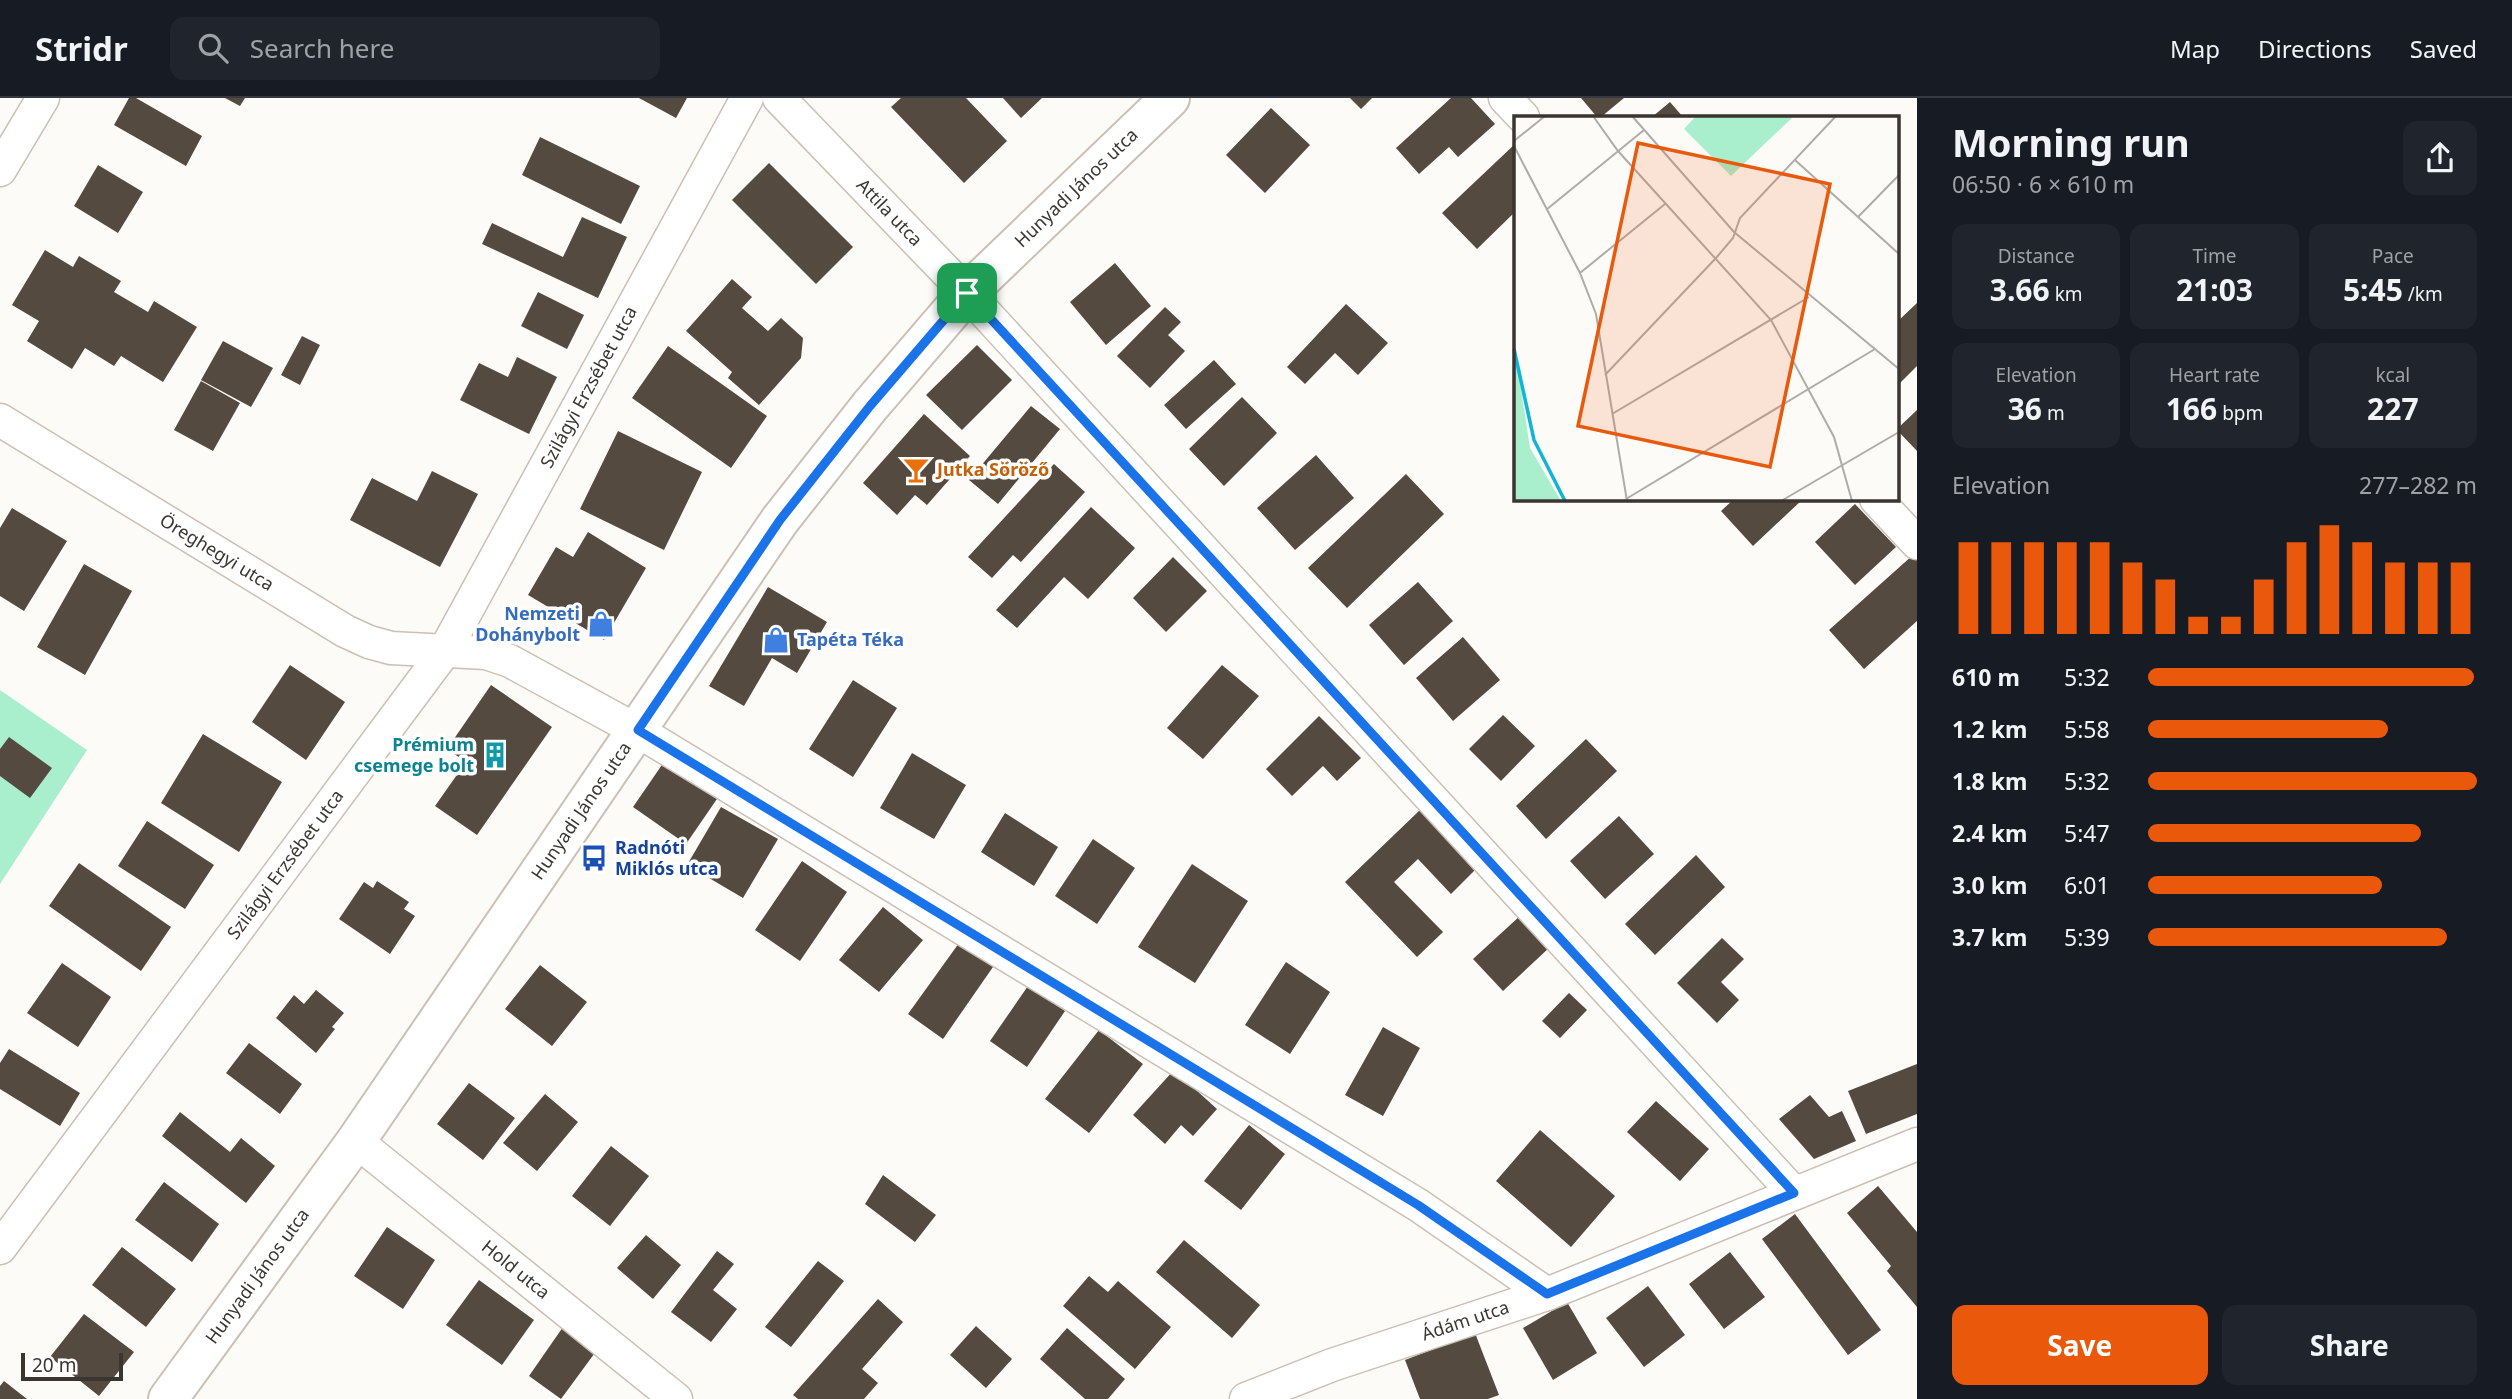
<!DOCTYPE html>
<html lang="en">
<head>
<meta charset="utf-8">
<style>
  :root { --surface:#171b24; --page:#20242c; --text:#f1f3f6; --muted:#9ea1a6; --line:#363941; --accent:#ea580c }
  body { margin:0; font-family:"Noto Sans",sans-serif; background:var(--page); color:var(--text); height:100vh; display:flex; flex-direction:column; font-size:26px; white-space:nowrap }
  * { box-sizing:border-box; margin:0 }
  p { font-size:23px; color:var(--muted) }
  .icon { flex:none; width:38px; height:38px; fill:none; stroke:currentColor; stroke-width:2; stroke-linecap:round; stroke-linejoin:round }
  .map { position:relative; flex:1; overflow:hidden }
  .details { display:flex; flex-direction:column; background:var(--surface); width:595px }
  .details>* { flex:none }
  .scale { position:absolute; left:21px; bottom:18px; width:102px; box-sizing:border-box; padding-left:7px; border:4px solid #3a3530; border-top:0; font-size:19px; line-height:24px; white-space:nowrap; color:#3a3530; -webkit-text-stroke:5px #fff; paint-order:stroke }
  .pin { position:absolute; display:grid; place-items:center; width:60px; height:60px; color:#fff; margin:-30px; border-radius:14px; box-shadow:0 4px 10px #0006 }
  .round { display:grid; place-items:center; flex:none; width:74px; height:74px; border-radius:14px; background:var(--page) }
  .summary { display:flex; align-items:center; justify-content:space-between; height:119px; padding:0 35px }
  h1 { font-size:38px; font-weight:700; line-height:52px }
  .stats { display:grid; grid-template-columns:repeat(3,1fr); gap:10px; height:119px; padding:7px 35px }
  .stats div { display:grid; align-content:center; border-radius:14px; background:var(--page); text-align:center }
  .stats b { font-size:30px; font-weight:700 }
  .stats small { font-size:19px; font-weight:400 }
  .stats p { font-size:19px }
  .chart { height:196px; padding:14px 35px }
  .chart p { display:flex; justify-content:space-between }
  .chart svg { width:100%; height:126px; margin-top:7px; stroke:var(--accent); stroke-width:6 }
  .action { display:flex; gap:14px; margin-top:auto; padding:14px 35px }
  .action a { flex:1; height:80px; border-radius:14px; background:var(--accent); color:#fff; font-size:28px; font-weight:700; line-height:80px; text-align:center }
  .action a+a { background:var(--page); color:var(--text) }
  ul { padding:0 35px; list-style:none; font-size:23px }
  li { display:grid; grid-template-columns:112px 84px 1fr; align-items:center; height:52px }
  li i { height:18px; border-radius:9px; background:var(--accent) }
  header { display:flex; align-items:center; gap:42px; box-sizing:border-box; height:98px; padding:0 35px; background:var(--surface); border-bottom:2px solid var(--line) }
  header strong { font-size:33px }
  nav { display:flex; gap:38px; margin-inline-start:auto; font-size:24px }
  .search { width:490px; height:63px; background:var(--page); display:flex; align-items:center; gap:18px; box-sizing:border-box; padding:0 24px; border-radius:14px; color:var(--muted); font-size:26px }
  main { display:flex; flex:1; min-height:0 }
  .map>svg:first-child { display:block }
</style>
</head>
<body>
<header>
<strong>Stridr</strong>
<div class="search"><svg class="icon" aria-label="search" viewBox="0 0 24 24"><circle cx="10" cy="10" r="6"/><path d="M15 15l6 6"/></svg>Search here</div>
<nav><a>Map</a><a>Directions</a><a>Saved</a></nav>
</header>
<main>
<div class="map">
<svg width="1917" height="1301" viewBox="0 0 1917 1301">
  <rect width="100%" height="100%" fill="#fdfbf8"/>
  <path fill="#a9efcd" d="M0,592L87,652L0,786Z"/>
  <path fill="#544a40" d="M129,0H136L202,38L186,68L114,27Z
    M225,0H245L240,8Z
    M639,0H687L676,20Z
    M901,0H966L1007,43L964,85L891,9Z
    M1003,0H1042L1021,20Z
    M1350,0H1372L1361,11Z
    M1451,0H1471L1495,26L1458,59L1449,49L1419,76L1396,50Z
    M1581,0H1624L1601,19H1597Z
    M1670,4L1683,19H1652Z
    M1271,10L1310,47L1265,95L1226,57Z
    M540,39L640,88L621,126L522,77Z
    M1515,46L1516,113L1477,151L1442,115Z
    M769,65L853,149L816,186L732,102Z
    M98,67L143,94L118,135L74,108Z
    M582,119L627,139L598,200L482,146L492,125L563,159Z
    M45,152L73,169L79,158L121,183L114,194L148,214L154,203L197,229L163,284L121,258L114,268L85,250L72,271L27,243L39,223L12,207Z
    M1115,165L1151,208L1106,247L1070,204Z
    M732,181L752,199L742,210L768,233L781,220L803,240L801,260L759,307L728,280L732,274L686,233Z
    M538,194L584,217L567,251L521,228Z
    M1917,205V268L1898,287V223Z
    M1346,206L1388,245L1358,277L1335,255L1305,286L1287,269Z
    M1165,209L1181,224L1168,237L1185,253L1150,290L1117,258Z
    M302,238L320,247L300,287L281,277Z
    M223,243L273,270L251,309L201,282Z
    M977,247L1012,282L962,332L926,297Z
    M668,248L767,318L731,370L632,300Z
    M517,259L557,279L529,336L460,302L479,265L508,279Z
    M1214,262L1236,286L1186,331L1164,307Z
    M201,283L240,305L213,353L174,332Z
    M1242,299L1277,335L1224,388L1189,351Z
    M1031,308L1060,331L998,406L969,382Z
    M1917,312V353L1898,333V330Z
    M924,316L970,358L927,407L915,397L897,417L863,385Z
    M618,333L702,374L664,452L580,411Z
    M1316,357L1354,400L1295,452L1257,410Z
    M1054,366L1085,394L1021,464L1013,457L992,480L968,459Z
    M432,373L478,396L440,469L350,422L372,380L417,403Z
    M1406,376L1444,416L1347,510L1308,470Z
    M1734,401H1803L1753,448L1721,413Z
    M1855,406L1896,449L1855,487L1815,444Z
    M1091,409L1135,450L1088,501L1064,479L1017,530L996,512Z
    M12,410L67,443L24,513L0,498V430Z
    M588,434L646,470L604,542L528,497L556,449L573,459Z
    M1913,457L1917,462V523L1864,571L1829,532Z
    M1173,459L1207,493L1166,534L1133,500Z
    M84,466L132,493L85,577L37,549Z
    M1418,484L1453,523L1404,567L1369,527Z
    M768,489L827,524L797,575L772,560L744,608L709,588Z
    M1463,539L1500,582L1453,623L1416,580Z
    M290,567L345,604L306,662L252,624Z
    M1222,567L1259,598L1203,661L1167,630Z
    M853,582L897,610L853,679L809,651Z
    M491,587L552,629L477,737L435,708L466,664L447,651Z
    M1503,617L1535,648L1501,683L1469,651Z
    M1319,618L1361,660L1337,683L1323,668L1292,698L1266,671Z
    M203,636L282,684L239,754L161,705Z
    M9,639L52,670L30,700L0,678V651Z
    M1586,641L1617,673L1546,741L1516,708Z
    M912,655L966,687L934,741L880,710Z
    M666,661L719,698L686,746L633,709Z
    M721,709L778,741L743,800L687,767Z
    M1420,712L1476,771L1451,796L1418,761L1394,784L1443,834L1417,859L1345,784Z
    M1005,715L1058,749L1034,788L981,754Z
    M1619,718L1654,756L1605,801L1570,763Z
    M147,723L214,767L185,811L118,768Z
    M1093,741L1135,770L1097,826L1055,798Z
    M1696,757L1725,789L1655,857L1625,826Z
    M802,763L847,794L800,863L755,832Z
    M79,765L171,829L141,873L49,808Z
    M1192,766L1248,803L1195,885L1138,849Z
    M377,783L409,804L404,811L415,818L390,856L339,821L364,784L373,790Z
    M883,809L923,842L879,894L839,862Z
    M1521,817L1550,849L1503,893L1473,861Z
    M1722,840L1744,861L1721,884L1739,902L1717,925L1677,885Z
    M959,845L993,869L943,941L908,916Z
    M1286,864L1330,894L1290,956L1245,927Z
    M62,865L111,899L78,949L27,915Z
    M540,867L587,904L552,948L505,911Z
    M1028,888L1065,913L1027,969L990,943Z
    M316,892L344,915L332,929L335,931L316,955L276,920L294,897L304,906Z
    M1569,895L1587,912L1560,940L1542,923Z
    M1383,929L1420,950L1383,1018L1345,997Z
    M1099,932L1143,966L1089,1035L1045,1001Z
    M249,945L302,986L280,1016L226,975Z
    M9,951L80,995L60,1028L0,991V965Z
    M1917,966V1016L1866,1036L1848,993Z
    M1174,972L1217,1011L1193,1038L1181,1027L1165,1046L1133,1017Z
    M469,985L515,1020L483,1062L437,1026Z
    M545,996L578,1024L537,1073L503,1045Z
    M1810,997L1829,1019L1842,1013L1856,1043L1814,1061L1779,1021Z
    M1656,1003L1709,1051L1680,1083L1627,1034Z
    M180,1014L230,1054L241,1040L275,1068L246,1105L162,1038Z
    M1249,1027L1285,1056L1241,1112L1204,1083Z
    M1540,1032L1615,1098L1571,1149L1496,1083Z
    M611,1048L649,1078L610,1128L572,1098Z
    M883,1077L936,1117L915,1144L865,1106Z
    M164,1084L219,1126L192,1164L135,1122Z
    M1878,1088L1917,1134V1209L1887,1173L1891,1168L1847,1115Z
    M1795,1116L1881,1232L1848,1257L1762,1141Z
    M387,1129L435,1162L403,1211L354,1178Z
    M646,1137L681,1167L653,1201L617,1170Z
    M1184,1142L1260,1207L1232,1240L1156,1174Z
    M122,1149L176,1191L146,1229L92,1187Z
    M717,1153L734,1166L713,1192L737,1211L711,1244L671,1214Z
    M1730,1154L1765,1199L1724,1231L1689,1186Z
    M818,1163L844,1183L791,1249L765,1229Z
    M1089,1178L1108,1194L1118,1183L1171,1229L1135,1271L1063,1208Z
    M479,1182L534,1222L502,1267L446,1227Z
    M1648,1188L1685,1237L1644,1269L1606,1220Z
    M878,1201L903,1224L862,1271L878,1285L864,1301H798L793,1297Z
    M1567,1204L1597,1255L1553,1282L1523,1230Z
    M84,1216L134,1254L99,1298L50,1259Z
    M976,1228L1012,1261L986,1290L950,1257Z
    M563,1229L597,1252L561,1301L529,1278Z
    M1067,1230L1125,1281L1108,1301H1085L1040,1261Z
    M1475,1235L1499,1297L1488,1301H1420L1405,1262Z
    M4,1283L27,1301H0V1288Z"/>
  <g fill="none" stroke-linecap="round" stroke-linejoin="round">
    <g stroke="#ccbfb4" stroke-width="35">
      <g id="minor">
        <path id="s1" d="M779,0L967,195L1794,1095"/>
        <path d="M1505,0L1523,19"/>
        <path d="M0,72L43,0"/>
        <path id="s2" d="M0,322L345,533L369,544L391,550L486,555L510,563L638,633L1418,1107L1547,1196"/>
        <path d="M1876,401L1917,445"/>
        <path id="s3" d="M356,1043L676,1301"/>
        <path id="s4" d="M0,1150L444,554L747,0"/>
        <path id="s5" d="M1246,1301L1332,1267L1547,1196L1917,1046"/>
      </g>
    </g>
    <g stroke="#ccbfb4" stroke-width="42">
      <g id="tertiary">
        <path id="s6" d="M168,1301L356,1043L780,422L870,308L967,195L1170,0"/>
      </g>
    </g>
    <use href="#minor" stroke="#fff" stroke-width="32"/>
    <use href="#tertiary" stroke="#fff" stroke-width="38"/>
  </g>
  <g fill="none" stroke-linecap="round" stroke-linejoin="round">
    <g stroke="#fff" stroke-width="14">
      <path id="route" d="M967,195L1794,1095L1547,1196L1418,1107L638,632L780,422L870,308Z"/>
    </g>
    <use href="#route" stroke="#1a73e8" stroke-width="9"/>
  </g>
  <defs>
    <g id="bar-bare" transform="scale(2.1)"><path d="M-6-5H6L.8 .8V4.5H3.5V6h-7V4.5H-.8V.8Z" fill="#e8710a" stroke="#fff" stroke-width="2.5" paint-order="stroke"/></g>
    <g id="shop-bare" transform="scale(2.1)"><path d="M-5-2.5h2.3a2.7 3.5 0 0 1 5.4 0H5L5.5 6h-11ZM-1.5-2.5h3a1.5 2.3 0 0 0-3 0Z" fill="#3f7fe0" stroke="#fff" stroke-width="2.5" paint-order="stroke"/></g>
    <g id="building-bare" transform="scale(2.1)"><path d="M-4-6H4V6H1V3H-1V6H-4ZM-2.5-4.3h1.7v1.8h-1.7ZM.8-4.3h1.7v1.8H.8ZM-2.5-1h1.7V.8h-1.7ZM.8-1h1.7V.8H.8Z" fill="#0f9aa8" stroke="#fff" stroke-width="2.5" paint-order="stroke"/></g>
    <g id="bus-bare" transform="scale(2.1)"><path d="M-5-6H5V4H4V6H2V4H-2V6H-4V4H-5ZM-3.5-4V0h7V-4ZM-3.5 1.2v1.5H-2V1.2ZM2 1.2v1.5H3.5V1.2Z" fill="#1a4fb4" stroke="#fff" stroke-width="2.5" paint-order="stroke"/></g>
  </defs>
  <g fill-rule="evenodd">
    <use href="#bar-bare" x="916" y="372"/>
    <use href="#shop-bare" x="601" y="526"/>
    <use href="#shop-bare" x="776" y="542"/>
    <use href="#building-bare" x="495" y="657"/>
    <use href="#bus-bare" x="594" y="760"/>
  </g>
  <g text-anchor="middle" stroke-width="7" stroke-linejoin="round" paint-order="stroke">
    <g font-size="18" fill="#3a3530" stroke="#fff">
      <text dy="6" stroke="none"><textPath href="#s6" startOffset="1517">Hunyadi János utca</textPath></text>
      <text dy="6" stroke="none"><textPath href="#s1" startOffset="159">Attila utca</textPath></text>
      <text dy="6" stroke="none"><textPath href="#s4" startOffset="1045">Szilágyi Erzsébet utca</textPath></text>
      <text dy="6" stroke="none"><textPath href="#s2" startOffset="254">Öreghegyi utca</textPath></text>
      <text dy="6" stroke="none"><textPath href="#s6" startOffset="719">Hunyadi János utca</textPath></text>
      <text dy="6" stroke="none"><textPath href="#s4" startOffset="478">Szilágyi Erzsébet utca</textPath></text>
      <text dy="6" stroke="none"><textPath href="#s3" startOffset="205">Hold utca</textPath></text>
      <text dy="6" stroke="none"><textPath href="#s6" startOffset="152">Hunyadi János utca</textPath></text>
      <text dy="6" stroke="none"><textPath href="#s5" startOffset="233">Ádám utca</textPath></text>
    </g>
    <g font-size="18" font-weight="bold" fill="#c56008" stroke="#fff" text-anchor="start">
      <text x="937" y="378">Jutka Söröző</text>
    </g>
    <g font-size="18" font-weight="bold" fill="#366cbe" stroke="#fff" text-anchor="end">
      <text x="580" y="522">Nemzeti<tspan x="580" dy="21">Dohánybolt</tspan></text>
      <text x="797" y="548" text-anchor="start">Tapéta Téka</text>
    </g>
    <g font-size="18" font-weight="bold" fill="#0d838f" stroke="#fff" text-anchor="end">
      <text x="474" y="653">Prémium<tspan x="474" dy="21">csemege bolt</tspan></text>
    </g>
    <g font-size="18" font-weight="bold" fill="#164399" stroke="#fff" text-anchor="start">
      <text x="615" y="756">Radnóti<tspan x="615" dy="21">Miklós utca</tspan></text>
    </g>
  </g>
  <g transform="translate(1514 18)">
    <rect width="385" height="385" fill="#fdfbf8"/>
    <path d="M182,0H280L217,60L170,13ZM0,227L16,332L47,385H0Z" fill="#a9efcd"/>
    <path fill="none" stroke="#0fb4d8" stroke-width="3.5" d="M0,233L20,324L51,385"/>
    <path fill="none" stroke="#afaca8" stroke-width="2" d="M79,0L104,35L257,204L320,321L338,385M118,0L220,116L385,253M0,25L31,0M0,30L66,157L82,198L113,385M281,44L385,138M32,94L130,14M344,101L385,59M66,157L151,88M91,259L202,142L219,122L226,102L322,0M98,298L295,181M112,383L361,233M267,385L385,316"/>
    <path fill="#e8590c" fill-opacity="0.15" stroke="#e8590c" stroke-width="3.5" d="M124,27L316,68L256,351L64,310Z"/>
    <rect width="385" height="385" fill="none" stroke="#3a3530" stroke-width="3.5"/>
  </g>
</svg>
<div class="scale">20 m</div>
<div class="pin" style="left:967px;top:195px;background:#1e9e55"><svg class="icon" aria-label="arrive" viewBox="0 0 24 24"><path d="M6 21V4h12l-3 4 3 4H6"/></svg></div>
</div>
<section class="details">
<div class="summary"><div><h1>Morning run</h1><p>06:50 · 6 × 610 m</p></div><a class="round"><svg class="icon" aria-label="share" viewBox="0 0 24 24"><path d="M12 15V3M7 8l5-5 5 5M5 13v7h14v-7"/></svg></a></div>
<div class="stats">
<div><p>Distance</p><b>3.66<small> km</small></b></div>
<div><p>Time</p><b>21:03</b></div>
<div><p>Pace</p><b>5:45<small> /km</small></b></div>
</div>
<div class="stats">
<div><p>Elevation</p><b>36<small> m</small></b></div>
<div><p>Heart rate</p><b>166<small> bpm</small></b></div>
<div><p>kcal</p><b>227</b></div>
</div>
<div class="chart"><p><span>Elevation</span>277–282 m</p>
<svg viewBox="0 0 160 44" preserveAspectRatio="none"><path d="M5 44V12M15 44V12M25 44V12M35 44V12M45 44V12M55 44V19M65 44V25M75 44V38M85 44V38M95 44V25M105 44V12M115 44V6M125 44V12M135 44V19M145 44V19M155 44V19"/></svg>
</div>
<ul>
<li><b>610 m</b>5:32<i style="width:99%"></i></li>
<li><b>1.2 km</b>5:58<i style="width:73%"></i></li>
<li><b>1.8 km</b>5:32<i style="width:100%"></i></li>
<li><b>2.4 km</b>5:47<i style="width:83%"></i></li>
<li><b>3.0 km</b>6:01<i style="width:71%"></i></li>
<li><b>3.7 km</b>5:39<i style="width:91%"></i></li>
</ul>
<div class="action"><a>Save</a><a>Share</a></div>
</section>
</main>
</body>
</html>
